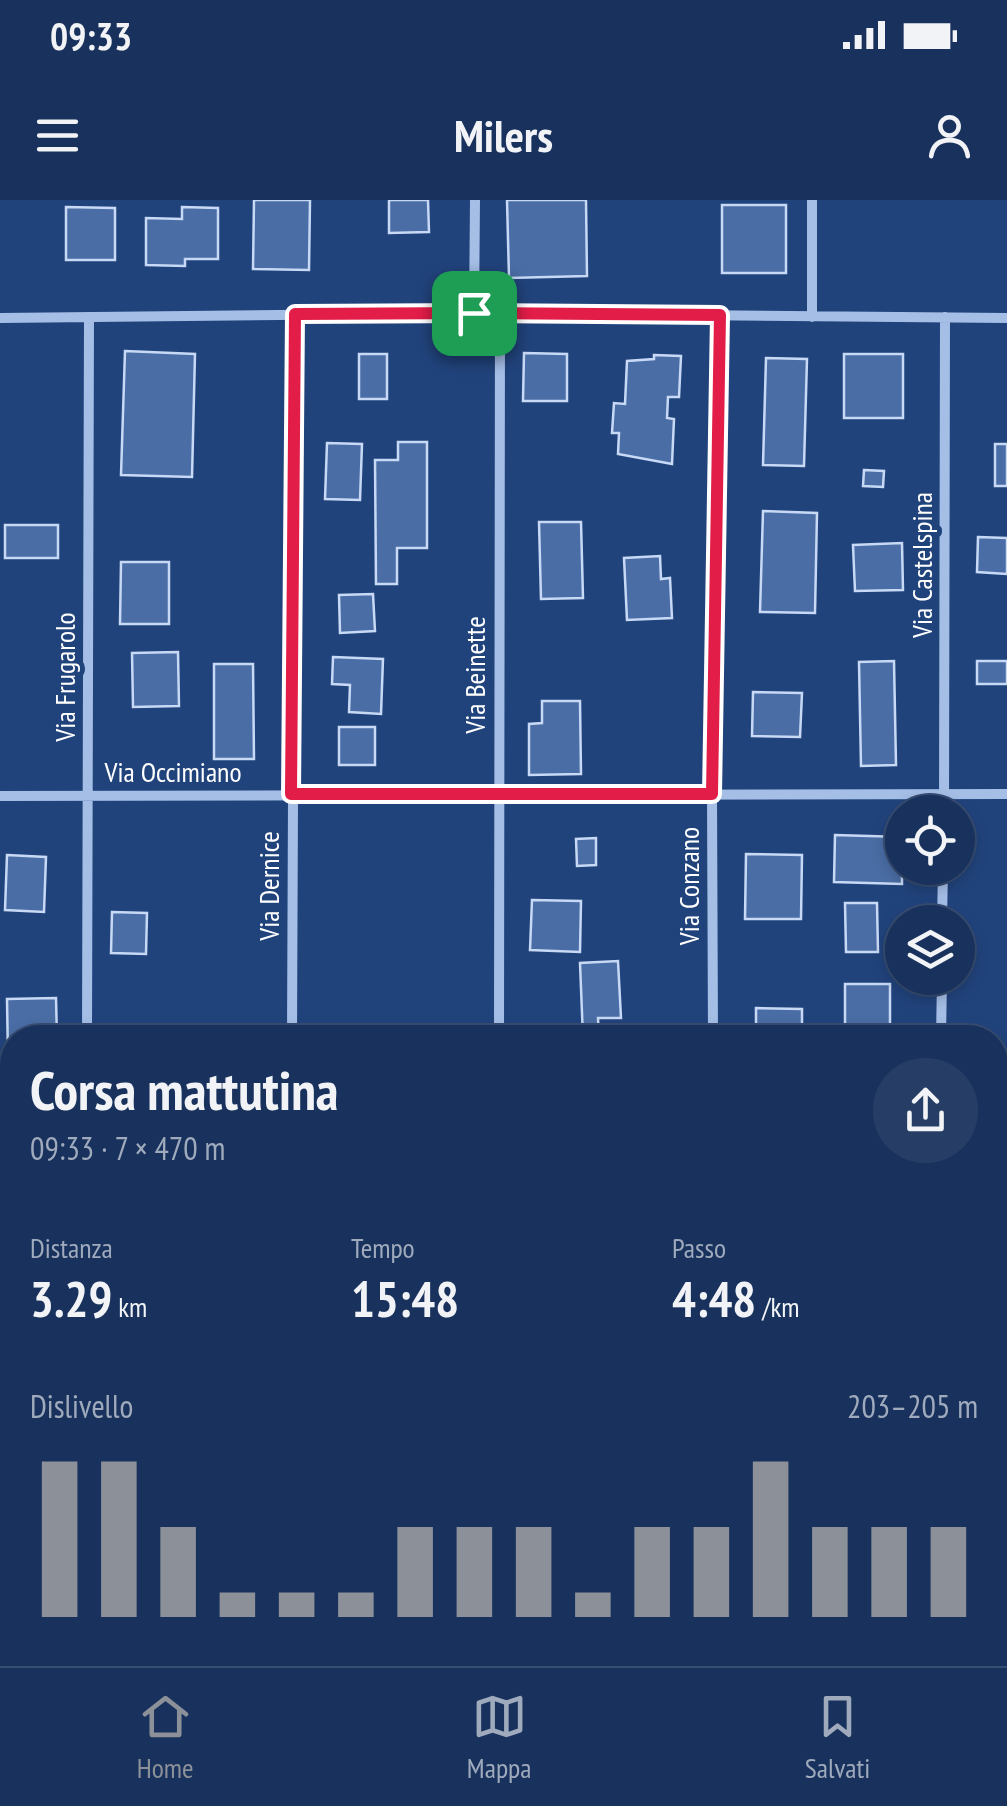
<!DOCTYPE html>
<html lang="it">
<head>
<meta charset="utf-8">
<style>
  :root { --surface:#19325d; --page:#263e66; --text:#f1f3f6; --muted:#9faabc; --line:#374d72; --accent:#8c9099 }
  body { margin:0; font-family:"PT Sans Narrow",sans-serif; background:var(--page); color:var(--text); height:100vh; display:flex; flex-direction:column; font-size:38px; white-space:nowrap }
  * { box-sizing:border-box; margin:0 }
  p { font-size:32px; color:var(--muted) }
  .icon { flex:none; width:55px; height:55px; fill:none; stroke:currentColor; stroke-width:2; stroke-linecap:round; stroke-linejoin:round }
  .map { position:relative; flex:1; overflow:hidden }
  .sheet { position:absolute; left:0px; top:825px; width:1008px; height:642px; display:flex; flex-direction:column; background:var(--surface); border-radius:40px 40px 0 0; box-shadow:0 5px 15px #0003,0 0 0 2px var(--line) }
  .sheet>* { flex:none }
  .controls { position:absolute; left:885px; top:595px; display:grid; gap:20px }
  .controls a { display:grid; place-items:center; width:90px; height:90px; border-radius:50%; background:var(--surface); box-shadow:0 5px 15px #0003,0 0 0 2px var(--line); font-size:50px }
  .pin { position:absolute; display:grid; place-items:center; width:85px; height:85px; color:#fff; margin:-42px; border-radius:20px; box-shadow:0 5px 15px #0006 }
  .round { display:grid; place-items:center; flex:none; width:105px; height:105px; border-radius:52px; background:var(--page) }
  .headline { display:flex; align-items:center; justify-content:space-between; height:170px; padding:0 30px }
  h1 { font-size:55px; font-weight:600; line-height:75px }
  .stats { display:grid; grid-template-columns:repeat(3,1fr); gap:15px; height:170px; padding:10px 30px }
  .stats div { display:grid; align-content:center }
  .stats b { font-size:50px; font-weight:600 }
  .stats small { font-size:28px; font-weight:400 }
  .stats p { font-size:28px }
  .chart { height:280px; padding:20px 30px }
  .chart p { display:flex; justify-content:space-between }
  .chart svg { width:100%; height:180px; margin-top:10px; stroke:var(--accent); stroke-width:6 }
  .status { display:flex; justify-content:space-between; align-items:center; height:70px; padding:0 50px; background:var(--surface); direction:ltr }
  .status svg { height:28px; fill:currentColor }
  header { display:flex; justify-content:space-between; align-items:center; height:130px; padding:0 30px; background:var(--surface); font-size:45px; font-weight:600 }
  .dock { display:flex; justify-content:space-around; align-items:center; height:140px; border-top:2px solid var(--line); background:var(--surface); font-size:28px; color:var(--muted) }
  .dock a { display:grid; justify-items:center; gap:5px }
  .dock .selected { color:var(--accent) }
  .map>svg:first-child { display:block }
</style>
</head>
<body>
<div class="status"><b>09:33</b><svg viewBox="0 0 49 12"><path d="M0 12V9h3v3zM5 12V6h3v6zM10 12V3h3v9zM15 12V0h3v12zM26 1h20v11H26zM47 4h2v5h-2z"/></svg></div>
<header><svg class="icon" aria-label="menu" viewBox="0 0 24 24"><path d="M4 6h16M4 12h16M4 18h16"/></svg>Milers<svg class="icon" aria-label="person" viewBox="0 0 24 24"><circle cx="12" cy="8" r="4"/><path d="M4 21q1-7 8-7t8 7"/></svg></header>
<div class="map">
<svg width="1007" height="1466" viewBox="0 0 1007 1466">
  <rect width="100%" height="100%" fill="#21437c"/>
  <path fill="#4a6da5" stroke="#c7d9f5" stroke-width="2.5" d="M254,0H310L309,70L253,69Z
    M389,0H428L429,32L389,33Z
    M507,0H586L587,76L509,78Z
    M722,5H786V73H722Z
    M66,7L115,8V60H66Z
    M182,7L218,8V59H185V66L146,65V18L182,19Z
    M125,151L195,154L192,277L121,275Z
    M524,153L567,154V201H523Z
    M359,154H387V199H359Z
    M844,154H903V218H844Z
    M654,155L681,156L679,197H668L667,218L674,219L672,264L618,254L619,233H612L614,203L625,204L627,161L654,159Z
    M766,158L807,159L804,266L763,265Z
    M398,242H427V348H397V384H376L375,260H398Z
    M327,243L362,244L360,300L325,299Z
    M995,244H1007V286H995Z
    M864,270L884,271L883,287L863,286Z
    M763,311L817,313L815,413L760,412Z
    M539,322H581L583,398L541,399Z
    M5,325H58V358H5Z
    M978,337L1007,338V374L977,372Z
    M902,343L903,390L855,391L853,345Z
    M660,356L661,379L670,378L672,418L627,420L624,358Z
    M121,362H169V424H120Z
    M373,394L375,431L340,433L339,395Z
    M178,452L179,506L133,507L132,453Z
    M333,457L383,459L381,514L349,512L350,485L332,484Z
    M894,461L896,565L861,566L859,462Z
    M977,461H1007V484H977Z
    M214,464H253L254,559H214Z
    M753,492L802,493L800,537L752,536Z
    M542,501H580L581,574L529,575V524L542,523Z
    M339,527H375V565H339Z
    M835,635L902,637V684L834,682Z
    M596,638V665L577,666L576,639Z
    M746,654L802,655L801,719H745Z
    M7,655L46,657L44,712L5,710Z
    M532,700L581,701L580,752L530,750Z
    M845,703H877L878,752H846Z
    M112,712L147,713L146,754L111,753Z
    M618,761L621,818H598L599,838H583L580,763Z
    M845,784H890V838H845Z
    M56,798L57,838H12V860H8L7,799Z
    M756,808L802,809V838H756Z
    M995,923H1007V980H995Z
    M995,1209H1007V1270H995Z"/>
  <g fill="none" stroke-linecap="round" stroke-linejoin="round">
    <path stroke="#a4bee6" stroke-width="10" d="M474,113L475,0
      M812,117V0
      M0,118L474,113L1007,118
      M0,596L1007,594
      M944,612L945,117
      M942,722L943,668
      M87,838L89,117
      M292,838L295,115
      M499,838L500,113
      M713,838L712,594L720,115
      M941,838L942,778
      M995,1074H1007
      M0,1075H12"/>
  </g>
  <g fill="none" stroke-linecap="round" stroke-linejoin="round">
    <g stroke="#fff" stroke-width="20">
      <path id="route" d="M474,113L720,115L712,594H291L295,114Z"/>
    </g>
    <use href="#route" stroke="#e11d48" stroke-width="12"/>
  </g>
  <g text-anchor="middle" stroke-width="10" stroke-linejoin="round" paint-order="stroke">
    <g font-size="28" fill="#fff" stroke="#21437c">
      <text transform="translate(922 365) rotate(-90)" y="10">Via Castelspina</text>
      <text transform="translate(475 475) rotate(-90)" y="10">Via Beinette</text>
      <text transform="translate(65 477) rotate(-90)" y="10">Via Frugarolo</text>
      <text x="173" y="582">Via Occimiano</text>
      <text transform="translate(269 686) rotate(-90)" y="10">Via Dernice</text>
      <text transform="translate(689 686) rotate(-90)" y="10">Via Conzano</text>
    </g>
  </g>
</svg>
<div class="controls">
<a><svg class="icon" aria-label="locate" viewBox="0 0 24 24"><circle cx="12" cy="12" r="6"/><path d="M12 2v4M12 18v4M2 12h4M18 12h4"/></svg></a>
<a><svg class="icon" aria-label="layers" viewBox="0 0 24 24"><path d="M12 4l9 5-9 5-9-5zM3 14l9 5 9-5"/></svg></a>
</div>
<div class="pin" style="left:474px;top:113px;background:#1e9e55"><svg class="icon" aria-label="arrive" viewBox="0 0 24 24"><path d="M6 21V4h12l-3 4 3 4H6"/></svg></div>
<section class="sheet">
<div class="headline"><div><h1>Corsa mattutina</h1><p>09:33 · 7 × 470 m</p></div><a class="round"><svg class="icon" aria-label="share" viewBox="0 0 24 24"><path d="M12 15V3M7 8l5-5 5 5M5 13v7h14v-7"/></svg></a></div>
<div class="stats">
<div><p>Distanza</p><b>3.29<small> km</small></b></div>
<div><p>Tempo</p><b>15:48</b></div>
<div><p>Passo</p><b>4:48<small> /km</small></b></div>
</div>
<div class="chart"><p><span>Dislivello</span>203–205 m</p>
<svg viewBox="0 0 160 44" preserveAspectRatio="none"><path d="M5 44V6M15 44V6M25 44V22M35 44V38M45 44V38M55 44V38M65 44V22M75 44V22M85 44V22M95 44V38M105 44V22M115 44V22M125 44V6M135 44V22M145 44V22M155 44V22"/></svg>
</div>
</section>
</div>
<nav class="dock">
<a class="selected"><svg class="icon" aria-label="home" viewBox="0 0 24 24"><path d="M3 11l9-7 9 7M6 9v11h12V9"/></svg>Home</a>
<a><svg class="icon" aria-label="map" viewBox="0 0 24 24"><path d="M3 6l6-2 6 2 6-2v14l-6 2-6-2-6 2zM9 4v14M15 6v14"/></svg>Mappa</a>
<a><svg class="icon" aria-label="saved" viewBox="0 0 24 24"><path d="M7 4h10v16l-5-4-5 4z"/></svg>Salvati</a>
</nav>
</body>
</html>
